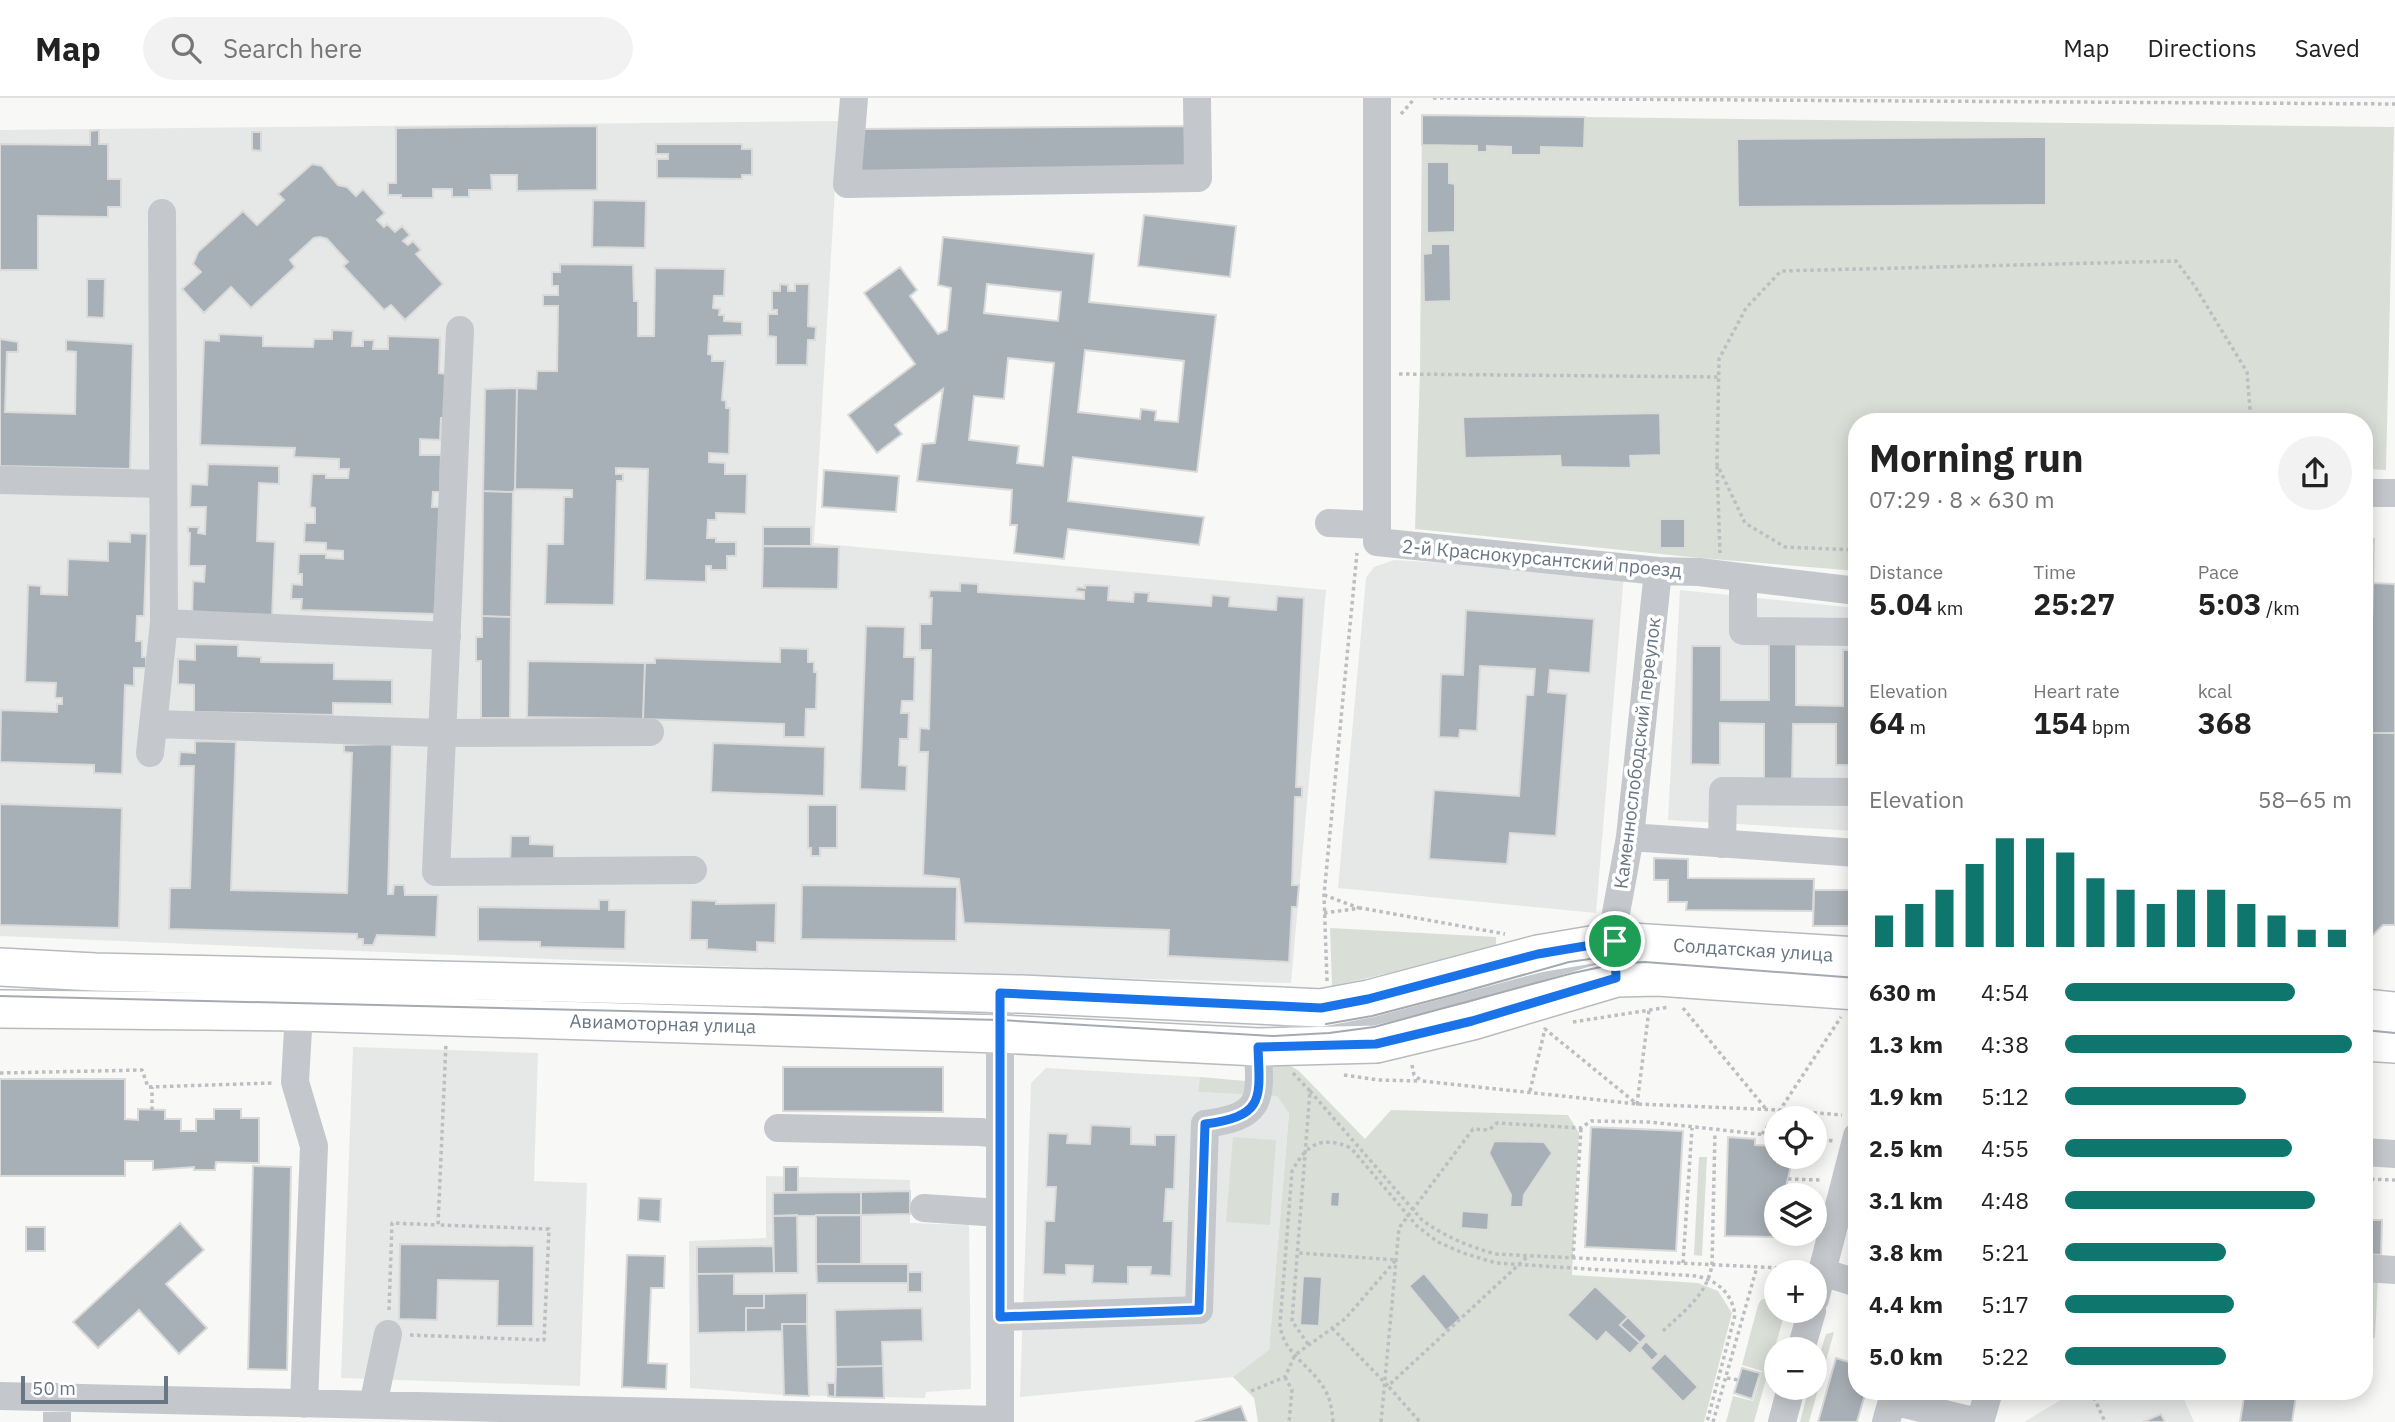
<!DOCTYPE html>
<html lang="en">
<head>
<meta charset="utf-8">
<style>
  :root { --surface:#fff; --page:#f2f2f2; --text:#222; --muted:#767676; --line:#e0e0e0; --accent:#0f766e }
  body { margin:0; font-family:"IBM Plex Sans",sans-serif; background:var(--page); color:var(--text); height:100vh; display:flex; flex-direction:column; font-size:26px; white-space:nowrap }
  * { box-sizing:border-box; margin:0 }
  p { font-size:23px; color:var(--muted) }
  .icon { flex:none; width:38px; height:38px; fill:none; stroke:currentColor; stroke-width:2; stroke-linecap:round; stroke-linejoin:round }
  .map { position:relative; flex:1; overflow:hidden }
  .details { position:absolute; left:1848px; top:315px; width:525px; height:987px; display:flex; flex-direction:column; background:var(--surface); border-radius:28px; box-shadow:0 4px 18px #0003 }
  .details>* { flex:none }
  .buttons { position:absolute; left:1764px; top:1008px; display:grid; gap:14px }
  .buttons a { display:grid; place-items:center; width:63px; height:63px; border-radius:50%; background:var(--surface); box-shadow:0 4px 18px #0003; font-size:35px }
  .scale { position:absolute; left:21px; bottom:18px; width:147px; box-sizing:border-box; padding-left:7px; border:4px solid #687686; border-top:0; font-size:19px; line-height:24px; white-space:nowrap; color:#687686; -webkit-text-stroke:5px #fff; paint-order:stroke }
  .pin { position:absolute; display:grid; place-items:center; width:60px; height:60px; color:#fff; margin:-30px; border:4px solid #fff; border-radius:50%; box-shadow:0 2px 7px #0007 }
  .round { display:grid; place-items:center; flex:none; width:74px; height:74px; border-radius:37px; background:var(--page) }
  .headline { display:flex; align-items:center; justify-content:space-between; height:119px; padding:0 21px }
  h1 { font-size:38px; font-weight:700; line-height:52px }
  .stats { display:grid; grid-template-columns:repeat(3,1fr); gap:10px; height:119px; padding:7px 21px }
  .stats div { display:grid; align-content:center }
  .stats b { font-size:30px; font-weight:700 }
  .stats small { font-size:19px; font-weight:400 }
  .stats p { font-size:19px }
  .chart { height:196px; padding:14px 21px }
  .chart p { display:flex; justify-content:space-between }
  .chart svg { width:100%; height:126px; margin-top:7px; stroke:var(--accent); stroke-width:6 }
  ul { padding:0 21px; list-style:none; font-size:23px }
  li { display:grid; grid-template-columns:112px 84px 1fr; align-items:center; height:52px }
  li i { height:18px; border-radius:9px; background:var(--accent) }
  header { display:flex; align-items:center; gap:42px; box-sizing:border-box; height:98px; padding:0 35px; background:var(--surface); border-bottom:2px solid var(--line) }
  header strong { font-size:33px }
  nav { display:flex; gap:38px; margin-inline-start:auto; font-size:24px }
  .search { width:490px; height:63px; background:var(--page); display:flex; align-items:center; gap:18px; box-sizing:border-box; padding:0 24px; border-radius:38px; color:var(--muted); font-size:26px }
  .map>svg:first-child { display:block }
</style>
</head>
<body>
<header>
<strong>Map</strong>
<div class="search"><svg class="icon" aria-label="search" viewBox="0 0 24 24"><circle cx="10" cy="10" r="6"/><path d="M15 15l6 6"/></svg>Search here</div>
<nav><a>Map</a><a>Directions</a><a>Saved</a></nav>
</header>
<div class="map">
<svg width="2395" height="1324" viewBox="0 0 2395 1324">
  <rect width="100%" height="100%" fill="#f8f8f6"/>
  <path fill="#e6e7e7" d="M839,23L814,445L1326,492L1291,885L764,870L0,838V32Z
    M1394,462L1624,476L1596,815L1338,790L1366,480L1374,469Z
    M1680,492L1857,510V733L1668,722Z
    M353,949L538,955L534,1083L587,1085L580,1288L341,1280Z
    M1046,970L1200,979L1199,994L1277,998L1289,1014L1269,1253L1233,1279L1020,1299L1031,985Z
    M766,1078L910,1082V1125L969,1127L971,1291L926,1294L925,1300L784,1297L690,1290L689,1143L766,1140Z
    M2076,1293H2151L2183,1299L2194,1324H2024Z"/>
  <path fill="#d9dfd7" d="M1422,17L2394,29L2386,372L2364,371V324H1857V473L1700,460L1415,431L1420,274Z
    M1330,830L1496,839V851L1332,888Z
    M1273,957L1299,973L1365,1041L1391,1012L1568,1017L1579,1035L1572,1177L1698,1185L1718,1193L1732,1215L1704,1324H1258L1254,1300L1233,1279L1269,1252L1289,1015L1277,998L1198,994L1200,979L1269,985Z
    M1233,1039L1276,1042L1270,1127L1226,1124Z
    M1699,1059H1707L1702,1158L1694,1157Z
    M2364,1180L2378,1181L2375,1240H2364Z
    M1766,1200L1776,1204V1213L1785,1214L1754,1324H1726L1733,1298L1753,1303L1762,1273L1742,1267L1758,1207L1761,1202Z
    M1834,1234L1809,1324H1800L1809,1290H1815V1272L1826,1236Z"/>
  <path fill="#a8b0b7" stroke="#dadad8" stroke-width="2" fill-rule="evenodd" d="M1422,17L1585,19L1584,50L1541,49V57H1511V49L1487,48V54H1477V48L1422,47Z
    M597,28V92L517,93V77H491L492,92H469V99H452V91H433V100H401V97H388V85H396V30Z
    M1189,28V72L860,74V31Z
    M99,32V46H108V81H121V109H108V119L38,118V172H0V46L90,47V33Z
    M252,34H261V53L252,52Z
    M2046,39V107L1738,109L1737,41Z
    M656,46H742V51H752V77H742V81L657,80V61H668V56H656Z
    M1427,64H1449V85L1455,86V134L1427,135Z
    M312,66L322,68L338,87L347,89L356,98L363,91L385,115L377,122L384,129L387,126L395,134L402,128L410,137L403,143L408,147L413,143L421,152L416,156L443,186L405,222L391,207L384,212L343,168L348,164L327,141L320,139L314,140L290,162L295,169L251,210L231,189L204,215L182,191L201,174L193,166L198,154L243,113L257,127L284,102L278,96Z
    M593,102L646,103L645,150L592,149Z
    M1144,117L1236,128L1230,179L1138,168Z
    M943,139L1094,156L1089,204L1216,217L1197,374L1073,359L1068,403L1204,419L1199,447L1068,431L1064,461L1014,455L1017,427H1010L1012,392L917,383L922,346L935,345L943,291L895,327L902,336L877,355L848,317L915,266L864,195L900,169L917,192L910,198L938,236L947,232L951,190L938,187ZM987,186L1061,194L1058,223L984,215ZM1085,252L1184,263L1178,324L1155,322L1156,313L1141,311L1140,321L1078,314ZM1008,260L1054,265L1043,368L1017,365L1019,348L969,342L974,298L1004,301Z
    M1431,146H1450L1451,203L1424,204L1423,156L1431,155Z
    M560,166L633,167L634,203H638V238H654L655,170L725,171L724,198H714L713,210L720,211L719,217H724V223L742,224V237L709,238L708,256L712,257V263H725L722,302L726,303V310H730L729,356L709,355V364L725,365V376H747L746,416L716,415V422H708L707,440H716V444H736V458H727V472H711V468H706V484L645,482L648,371L616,370V376H623V383H617L614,507L545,506L547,446H563L564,399H572V392L515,391L517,290L536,291L537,273H557L558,208H543V197H558V188H552V174H560Z
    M87,181H105L104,220L87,219Z
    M780,186L788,187V193H795V186H809L808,228L816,229L815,242H808L807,267H776V239L768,238V216H777V212H772V193H780Z
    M332,232L353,233L352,248H363V242H374L373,251H388V238L440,240L439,275L449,276L447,320H441L440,342L420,341V357H441L440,394H433L432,409H440L436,516L301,512L302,501H291L292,486L302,487V476H298L299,456H326V460L343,461V453L326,452V445L304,444L305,425H315V410L310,409L312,376H326V380H348L349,371H339V361L294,359L295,350L200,347L204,242L219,243V236L263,238V248L313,249L314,241H332Z
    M0,241L18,244V254H7L5,314L75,316L76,254L66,253V242L133,246L130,371L0,368Z
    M517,290L515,391L513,394L483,393L485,291Z
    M1660,315L1661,357L1630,358L1631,370L1561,369L1560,358L1465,360L1463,319Z
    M208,366L279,368V386L259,385L257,443L275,444L272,520L192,517L193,483L204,484L205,468H189L190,435L188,434V429H199L198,435L205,436L206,409H190L191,386L207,387Z
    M824,372L899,378L896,414L822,409Z
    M483,393L513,394L511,519L482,518Z
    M1660,421H1685V450H1660Z
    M763,429H811V448H763Z
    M130,435L147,436L144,518H137L136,543H142V559H146V570H134V588L125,587L122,676L94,675V667L0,664L1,612L57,614V606H62V600H55L56,585L25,584L28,487L41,488V496L67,497L68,461L108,463V443L130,444Z
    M2364,441H2374L2373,485H2364Z
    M763,448L839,449L838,491L762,490Z
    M960,485L978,486V494L1084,501V494L1076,493L1077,489L1085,490V487L1109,488L1108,502L1133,504L1134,494L1149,495L1148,503L1211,508L1212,497L1230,499L1229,508L1276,512L1277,498L1304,500L1296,689H1302V699H1295L1292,787H1299L1297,809H1292L1289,864L1168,858L1169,832L964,825L959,781L923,777L928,654H919L920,630L929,631L931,552H920V526H931L932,500H929L930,492L960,493Z
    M2373,485L2395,486V635H2369Z
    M1466,512L1594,521L1590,575L1550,572L1548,594L1567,596L1556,738L1510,735L1507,766L1429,761L1434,692L1519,698L1526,597H1533L1535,571L1480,568L1477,633L1460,632L1459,640L1439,639L1441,576L1463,577Z
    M482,518L511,519L510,620H481V563H476V539H482Z
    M866,528L905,529L904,559H915L914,603H902L901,615H909L908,641H900L899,667L907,668L906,693L860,691Z
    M1769,543H1796V607L1843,608V552H1857V667H1836V626H1793L1792,682H1764V626L1720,625V667L1691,666L1692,548H1721V602H1769Z
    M195,546L238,547V558L261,559V564L334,565V581L392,582V606L333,605V617L194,614V587L178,586V561L195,562Z
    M780,550L808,551V564H814V574H817L816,611H806L805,639H784V626L643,621L645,565H655V560L780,564Z
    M528,563L645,565L643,621L527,619Z
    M2364,634L2369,635L2368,670H2364Z
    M2369,635H2395V827H2383L2371,839V882H2364V763H2367Z
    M195,643L236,644L231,792L347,795L352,655L344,654V647L392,646L388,796H393L394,787H404L405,797H438L436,839L377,837L373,847H363V841H357V836L169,831L170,790H190L194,668H179L180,654L195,655Z
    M713,645L825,649L824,698L711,694Z
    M0,706L122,710L119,830L0,827Z
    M808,707H837V750H820V758H811V750H808Z
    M511,738H530V746L554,747V766L510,765Z
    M1654,760L1688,761V780L1814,781L1813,813L1686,812L1687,804H1668V782H1654Z
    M802,787L957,789L956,843L801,841Z
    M1814,792H1857V828H1813Z
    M599,802H609V812H626L625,851L540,849V844L478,843V809L599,811Z
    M691,802L716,803V806L776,805L775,845L757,844V854L707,851V842H690Z
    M783,969H943V1014L783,1013Z
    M0,981H125V1021L138,1022V1011L165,1012V1021H181V1033H196V1021H214V1011H241V1020H259V1065L216,1064L215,1072H194V1069L153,1072V1063H125V1078H0Z
    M1091,1027L1131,1029V1046L1155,1047V1037H1176L1174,1091H1166L1164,1123H1173L1171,1178L1150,1177L1151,1169H1128V1186L1092,1185L1093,1168L1066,1167V1177L1043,1176L1045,1123H1054L1056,1089H1046L1048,1035L1068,1036L1067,1045L1090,1046Z
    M1591,1029L1683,1033L1676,1153L1585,1149Z
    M1728,1039L1755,1041V1047L1776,1048V1059H1793L1784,1097H1776V1129L1774,1139L1725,1138Z
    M1494,1043L1544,1044L1552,1055L1524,1097L1523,1109H1510L1511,1097L1489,1055Z
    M253,1068L291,1069L287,1272L248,1271Z
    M784,1069H798V1094H784Z
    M910,1093V1116L861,1117V1094Z
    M861,1094V1117L773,1118V1095Z
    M1331,1094H1340L1339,1109L1330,1108Z
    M639,1100L661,1101L660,1124L638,1122Z
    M1462,1113L1489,1115L1488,1132L1461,1130Z
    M797,1117L798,1175H774L773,1118Z
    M816,1117H861V1166H816Z
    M2364,1122H2382L2381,1157L2364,1156Z
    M180,1125L204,1152L166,1186L207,1230L179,1256L139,1212L98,1250L73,1224Z
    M26,1129H45V1153H26Z
    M1857,1145V1172L1850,1170Z
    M400,1146L534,1148L533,1228H497L498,1183L438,1182L437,1222L399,1221Z
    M773,1148L774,1175L697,1176V1149Z
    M627,1157L665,1158L664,1190H651L648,1265L667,1266L666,1291L622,1289Z
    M816,1166H908V1185H817Z
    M908,1174H922V1194H908Z
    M1424,1175L1461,1220L1446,1233L1409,1188Z
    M697,1176H734V1196H764V1210H746V1234L698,1235Z
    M1303,1178L1322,1179L1319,1228L1300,1227Z
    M1595,1188L1628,1219L1620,1227L1640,1245L1630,1256L1606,1234L1597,1244L1567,1217Z
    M807,1195V1226H782V1233L746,1234V1210H764V1196Z
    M922,1210L923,1243L882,1244L883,1268L836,1269L835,1212Z
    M1628,1219L1647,1238L1640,1245L1620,1227Z
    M782,1226H807L809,1298L784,1297Z
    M1646,1243L1659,1256L1652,1263L1640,1250Z
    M1857,1247V1293H1866L1857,1324H1818L1836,1260L1852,1265Z
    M1665,1255L1698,1289L1683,1304L1650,1270Z
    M883,1268L884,1300L835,1299L836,1269Z
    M1742,1270L1760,1275L1752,1301L1734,1295Z
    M827,1285H835V1299L828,1298Z
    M2245,1293H2313L2311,1300L2296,1298L2292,1324H2240Z
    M1241,1308L1247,1324H1195Z
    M2161,1316L2165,1324H2143Z"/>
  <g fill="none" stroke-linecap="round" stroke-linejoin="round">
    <g stroke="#b7bbbf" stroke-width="40">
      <g id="major">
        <path id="s1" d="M0,869L95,874L1021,896L1321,910L1369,901L1538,856L1615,843L1857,858"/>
        <path d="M2364,910L2395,913"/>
        <path id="s2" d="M0,911L299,914L999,936L1258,949L1376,946L1472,923L1616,880L1658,879L1857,893"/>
        <path d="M2364,944L2395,946"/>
      </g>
    </g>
    <path stroke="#bcbec1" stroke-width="3.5" stroke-dasharray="3.5 3.5" stroke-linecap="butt" d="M1433,0L2395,6
      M1401,16L1415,0
      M1399,276L1718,279
      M1717,368L1720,455
      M1857,452L1785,449L1745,425L1717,366L1719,261L1746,210L1781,173L2176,163L2194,187L2247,274L2251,324
      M1324,797L1359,810
      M1324,815L1361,810L1505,836
      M1327,883L1324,797L1357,455
      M1683,910L1766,1011
      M1573,924L1669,909
      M1412,967L1414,977L1422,983L1637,1006L1780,1012L1842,1017
      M0,975L142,972L148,989L272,985
      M1293,975L1310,993L1292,1223L1308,1246
      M1344,977L1379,982L1420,983
      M1310,993L1422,1122C1445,1139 1468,1148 1495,1156L1801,1171
      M1530,993L1545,931L1637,1006L1649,912
      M152,1012V989
      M2364,1020L2370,1031
      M1762,1036L1780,1012L1841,919
      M1815,1041L1834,1043
      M1788,1081L1821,1082
      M2364,1081L2395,1082
      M1573,1160L1581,1030
      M1683,1165L1692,1030
      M389,1212L392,1125L438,1127
      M1332,1230L1388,1288L1527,1159
      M1663,1233C1684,1213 1707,1197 1712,1167L1715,1034
      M410,1237L544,1242L549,1131L438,1127L446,945
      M1285,1279L1292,1292L1289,1324
      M1727,1280L1738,1282
      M1389,1289L1420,1324
      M1251,1293L1285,1279L1295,1257L1345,1221L1396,1162L1298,1155
      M2091,1293L2105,1324
      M1333,1324C1332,1313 1331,1302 1325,1292C1312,1268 1282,1255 1280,1226L1292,1073C1307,1046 1321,1037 1351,1050L1417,1128L1438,1144L1463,1155L1496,1165L1696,1178C1717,1182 1732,1195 1735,1217L1707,1324
      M1381,1324L1399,1130L1473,1031L1489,1032L1497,1025L1581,1030L1591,1023L1650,1024L1776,1038
      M1713,1324L1757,1169"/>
    <path stroke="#c4c7cb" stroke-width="28" d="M854,0L847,86L1198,80L1197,0
      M1377,0V444L1658,473L1699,474L1857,493
      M460,232L436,774L693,772
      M0,382L162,386
      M2364,395H2395
      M1329,425L1377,427
      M1743,480V533L1857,534
      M164,525L447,538
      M155,626L440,635L650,634
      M150,655L164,525L162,115
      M1630,739L1857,755
      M1722,746L1723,693L1857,694
      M1616,880L1614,826L1630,739L1658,473
      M299,914L295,984L314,1048L304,1306
      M1289,915L1328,929L1373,922L1588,863
      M778,1030L980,1034L1000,1036
      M2364,1054L2395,1056
      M924,1110L1000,1115
      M2364,1170L2395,1172
      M1822,1174L1857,1185
      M1815,1201L1857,1038
      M1000,1219L1199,1212L1205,1026C1265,1018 1260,1001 1258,949
      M1801,1251L1812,1213
      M0,1298L1000,1322
      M57,1299V1324
      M373,1307L388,1236
      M1000,1324V895
      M1782,1324L1791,1290
      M1886,1324L1892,1303L1978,1324
      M1980,1324L1989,1293"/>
    <use href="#major" stroke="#fff" stroke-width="37"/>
    <path stroke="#a5aab0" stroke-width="2" d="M0,898L1000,922L1274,938L1329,935L1374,929L1573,875L1615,866L1645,864L1857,880
      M1326,926L1372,918L1452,897L1569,864L1604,859
      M2364,932L2395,935"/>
  </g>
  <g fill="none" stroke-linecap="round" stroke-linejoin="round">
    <g stroke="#fff" stroke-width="14">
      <path id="route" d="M1615,843L1616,880L1472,923L1376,946L1258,949C1260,1001 1265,1018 1205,1026L1199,1212L1000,1219V895L1321,910L1368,901L1538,856Z"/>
    </g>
    <use href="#route" stroke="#1a73e8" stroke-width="9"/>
  </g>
  <g text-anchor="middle" stroke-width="7" stroke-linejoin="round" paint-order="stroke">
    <g font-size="19" fill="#687686" stroke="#fff">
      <text transform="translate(1542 460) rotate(5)" y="7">2-й Краснокурсантский проезд</text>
      <text transform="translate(1637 655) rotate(-83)" y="7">Каменнослободский переулок</text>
      <text dy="7" stroke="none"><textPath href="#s1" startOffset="1762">Солдатская улица</textPath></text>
      <text dy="7" stroke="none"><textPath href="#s2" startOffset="663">Авиамоторная улица</textPath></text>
    </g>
  </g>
</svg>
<div class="buttons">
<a><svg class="icon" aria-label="locate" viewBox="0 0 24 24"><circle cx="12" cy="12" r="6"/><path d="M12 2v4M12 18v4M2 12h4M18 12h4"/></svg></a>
<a><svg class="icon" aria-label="layers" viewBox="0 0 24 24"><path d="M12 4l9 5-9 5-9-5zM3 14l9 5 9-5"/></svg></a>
<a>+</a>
<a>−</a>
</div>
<div class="scale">50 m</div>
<div class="pin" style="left:1615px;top:843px;background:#1e9e55"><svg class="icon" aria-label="arrive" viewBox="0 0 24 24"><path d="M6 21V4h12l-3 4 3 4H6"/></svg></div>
<section class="details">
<div class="headline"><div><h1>Morning run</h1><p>07:29 · 8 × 630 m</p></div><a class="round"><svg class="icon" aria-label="share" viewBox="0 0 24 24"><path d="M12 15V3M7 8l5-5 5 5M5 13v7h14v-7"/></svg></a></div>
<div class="stats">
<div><p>Distance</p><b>5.04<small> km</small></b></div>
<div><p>Time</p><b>25:27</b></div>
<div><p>Pace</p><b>5:03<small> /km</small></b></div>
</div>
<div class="stats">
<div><p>Elevation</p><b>64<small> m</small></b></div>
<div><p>Heart rate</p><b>154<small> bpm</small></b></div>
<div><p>kcal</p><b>368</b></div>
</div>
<div class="chart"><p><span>Elevation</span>58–65 m</p>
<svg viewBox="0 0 160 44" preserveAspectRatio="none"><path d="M5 44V33M15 44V29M25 44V24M35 44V15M45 44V6M55 44V6M65 44V11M75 44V20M85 44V24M95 44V29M105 44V24M115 44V24M125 44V29M135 44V33M145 44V38M155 44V38"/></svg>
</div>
<ul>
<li><b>630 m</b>4:54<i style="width:80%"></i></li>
<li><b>1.3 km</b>4:38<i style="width:100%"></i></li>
<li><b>1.9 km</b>5:12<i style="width:63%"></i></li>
<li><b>2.5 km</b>4:55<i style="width:79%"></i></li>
<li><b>3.1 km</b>4:48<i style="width:87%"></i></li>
<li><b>3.8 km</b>5:21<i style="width:56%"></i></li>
<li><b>4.4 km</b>5:17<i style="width:59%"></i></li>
<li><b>5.0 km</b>5:22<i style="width:56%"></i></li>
</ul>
</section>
</div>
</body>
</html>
